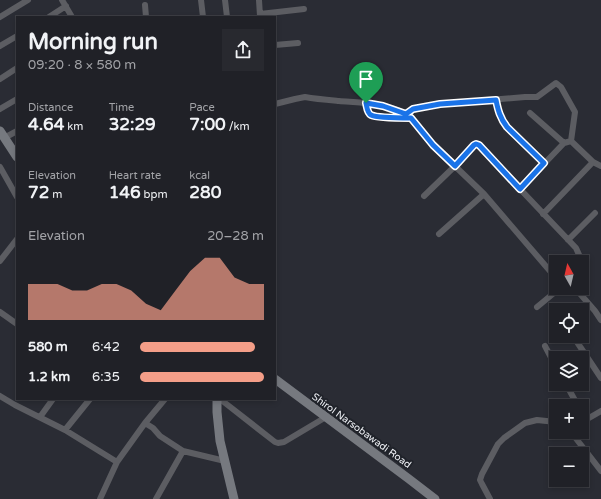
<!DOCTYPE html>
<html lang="en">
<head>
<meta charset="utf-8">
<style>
  :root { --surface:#202127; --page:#28292f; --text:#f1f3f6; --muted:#a2a3a7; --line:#3d3e44; --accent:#f49e88 }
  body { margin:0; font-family:"Varela Round",sans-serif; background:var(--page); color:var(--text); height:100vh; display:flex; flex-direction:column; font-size:15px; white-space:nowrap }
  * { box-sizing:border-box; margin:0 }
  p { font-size:13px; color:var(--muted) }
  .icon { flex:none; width:22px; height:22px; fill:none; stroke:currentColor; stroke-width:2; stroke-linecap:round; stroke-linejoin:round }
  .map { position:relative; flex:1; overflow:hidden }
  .drawer { position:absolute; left:16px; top:16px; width:260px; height:384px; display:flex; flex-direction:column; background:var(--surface); border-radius:0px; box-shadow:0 2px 6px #0003,0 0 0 1px var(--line) }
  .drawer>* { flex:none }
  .needle { width:26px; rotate:352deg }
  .fabs { position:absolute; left:549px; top:255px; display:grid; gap:8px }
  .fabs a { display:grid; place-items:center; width:40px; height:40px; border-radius:0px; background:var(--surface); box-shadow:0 2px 6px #0003,0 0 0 1px var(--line); font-size:20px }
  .pin { position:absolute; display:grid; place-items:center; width:34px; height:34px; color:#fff; margin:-41px -17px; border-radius:50% 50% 50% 0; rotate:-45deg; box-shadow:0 0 4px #0007 }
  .pin .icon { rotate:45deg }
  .round { display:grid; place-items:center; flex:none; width:42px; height:42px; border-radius:0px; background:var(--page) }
  .overview { display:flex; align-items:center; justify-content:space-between; height:68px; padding:0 12px }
  h1 { font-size:22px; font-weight:700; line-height:30px }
  .metrics { display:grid; grid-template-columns:repeat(3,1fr); gap:6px; height:68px; padding:4px 12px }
  .metrics div { display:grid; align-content:center }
  .metrics b { font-size:17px; font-weight:700 }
  .metrics small { font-size:11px; font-weight:400 }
  .metrics p { font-size:11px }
  .chart { height:112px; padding:8px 12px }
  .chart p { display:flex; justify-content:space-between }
  .chart svg { width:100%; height:72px; margin-top:4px; fill:var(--accent); opacity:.7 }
  ul { padding:0 12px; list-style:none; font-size:13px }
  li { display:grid; grid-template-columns:64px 48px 1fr; align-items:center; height:30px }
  li i { height:10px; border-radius:5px; background:var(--accent) }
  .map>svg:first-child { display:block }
</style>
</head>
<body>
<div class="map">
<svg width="601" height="499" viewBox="0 0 601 499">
  <rect width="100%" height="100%" fill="#2a2c34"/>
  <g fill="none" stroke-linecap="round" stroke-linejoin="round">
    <path stroke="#5c5d62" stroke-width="6" d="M62,0L72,17
      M201,0L203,17
      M225,0L227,17
      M259,0L260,16
      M145,5L146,17
      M260,14L304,9
      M0,17L28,0
      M49,17L66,6
      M275,45L298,43
      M0,46L17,36
      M0,79L17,68
      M496,100C498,110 500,118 507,127L544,163
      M366,103C367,107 367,113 371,115C377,118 403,118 411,118
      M275,104L295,99L305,97C316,99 328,100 339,101C360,103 395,103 411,118L433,145L484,194L556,278
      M0,109L17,99
      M530,113L564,143
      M406,114L413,109L440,104L525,97H537L556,83L561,87L575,112L571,141L564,143L520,189L486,152L479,145L476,144L474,145L455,166L424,196
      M4,138L17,131
      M571,141L593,162L601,166
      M0,167L17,197
      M520,189L576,248L580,257V262
      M543,214L593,162
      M439,234L484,194
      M568,240L595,213
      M0,261L17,239
      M575,288L595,311L601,320
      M537,307L560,288
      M0,312L17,324
      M573,336L601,378
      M545,346L556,367
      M566,384L578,406
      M0,396L15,405L65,430L117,462
      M220,399L275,442L278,443L284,442L326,417
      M40,417L53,399
      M582,422L601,411
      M145,423L153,428L160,436L183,451L225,461
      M65,430L90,399
      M571,432L601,471
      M100,499L117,462L145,423L165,399
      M156,499L183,451
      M490,499L482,484L480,480L482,474L498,444L504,438L525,423L537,420L556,422"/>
    <path stroke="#76797f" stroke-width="9" d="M0,131L17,157
      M275,379L409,479L435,499
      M217,399V412L220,441L234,499"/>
  </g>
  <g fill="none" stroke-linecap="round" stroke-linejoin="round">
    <g stroke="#fff" stroke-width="8">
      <path id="route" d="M496,100C498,110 500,118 507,127L544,163L520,189L479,145L476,144L474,145L455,166L433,145L411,118C403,118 377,118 371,115C367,113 367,107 366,103L383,106L406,114L413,109L440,104Z"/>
    </g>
    <use href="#route" stroke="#1a73e8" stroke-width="5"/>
  </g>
  <g text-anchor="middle" stroke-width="4" stroke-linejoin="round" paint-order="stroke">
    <g font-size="10" fill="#f1f3f8" stroke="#20232a">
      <text transform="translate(362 430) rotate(36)" y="4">Shirol Narsobawadi Road</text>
    </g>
  </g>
</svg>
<div class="fabs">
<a><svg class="needle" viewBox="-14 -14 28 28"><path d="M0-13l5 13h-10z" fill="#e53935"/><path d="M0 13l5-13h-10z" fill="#a2a3a7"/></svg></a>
<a><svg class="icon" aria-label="locate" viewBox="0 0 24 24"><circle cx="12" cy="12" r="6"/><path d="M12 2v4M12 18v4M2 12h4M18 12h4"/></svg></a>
<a><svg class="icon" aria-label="layers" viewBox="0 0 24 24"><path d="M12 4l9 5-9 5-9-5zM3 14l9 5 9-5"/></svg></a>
<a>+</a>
<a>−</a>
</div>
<div class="pin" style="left:366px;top:103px;background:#1e9e55"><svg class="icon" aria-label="arrive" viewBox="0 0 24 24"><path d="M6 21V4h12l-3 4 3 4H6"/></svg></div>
<section class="drawer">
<div class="overview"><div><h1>Morning run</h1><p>09:20 · 8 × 580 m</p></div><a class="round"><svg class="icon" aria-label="share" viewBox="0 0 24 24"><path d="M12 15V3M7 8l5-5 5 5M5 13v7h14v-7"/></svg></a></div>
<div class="metrics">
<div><p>Distance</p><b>4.64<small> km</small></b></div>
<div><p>Time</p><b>32:29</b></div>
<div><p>Pace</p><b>7:00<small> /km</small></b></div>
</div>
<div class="metrics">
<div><p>Elevation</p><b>72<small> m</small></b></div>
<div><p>Heart rate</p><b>146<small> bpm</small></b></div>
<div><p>kcal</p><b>280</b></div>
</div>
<div class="chart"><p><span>Elevation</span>20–28 m</p>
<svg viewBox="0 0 160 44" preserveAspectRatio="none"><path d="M0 44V22L10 22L20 22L30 26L40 26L50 22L60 22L70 26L80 34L90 38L100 26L110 14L120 6L130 6L140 18L150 22L160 22V44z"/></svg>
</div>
<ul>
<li><b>580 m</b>6:42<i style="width:93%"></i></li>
<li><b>1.2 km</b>6:35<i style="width:100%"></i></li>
</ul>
</section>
</div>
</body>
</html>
